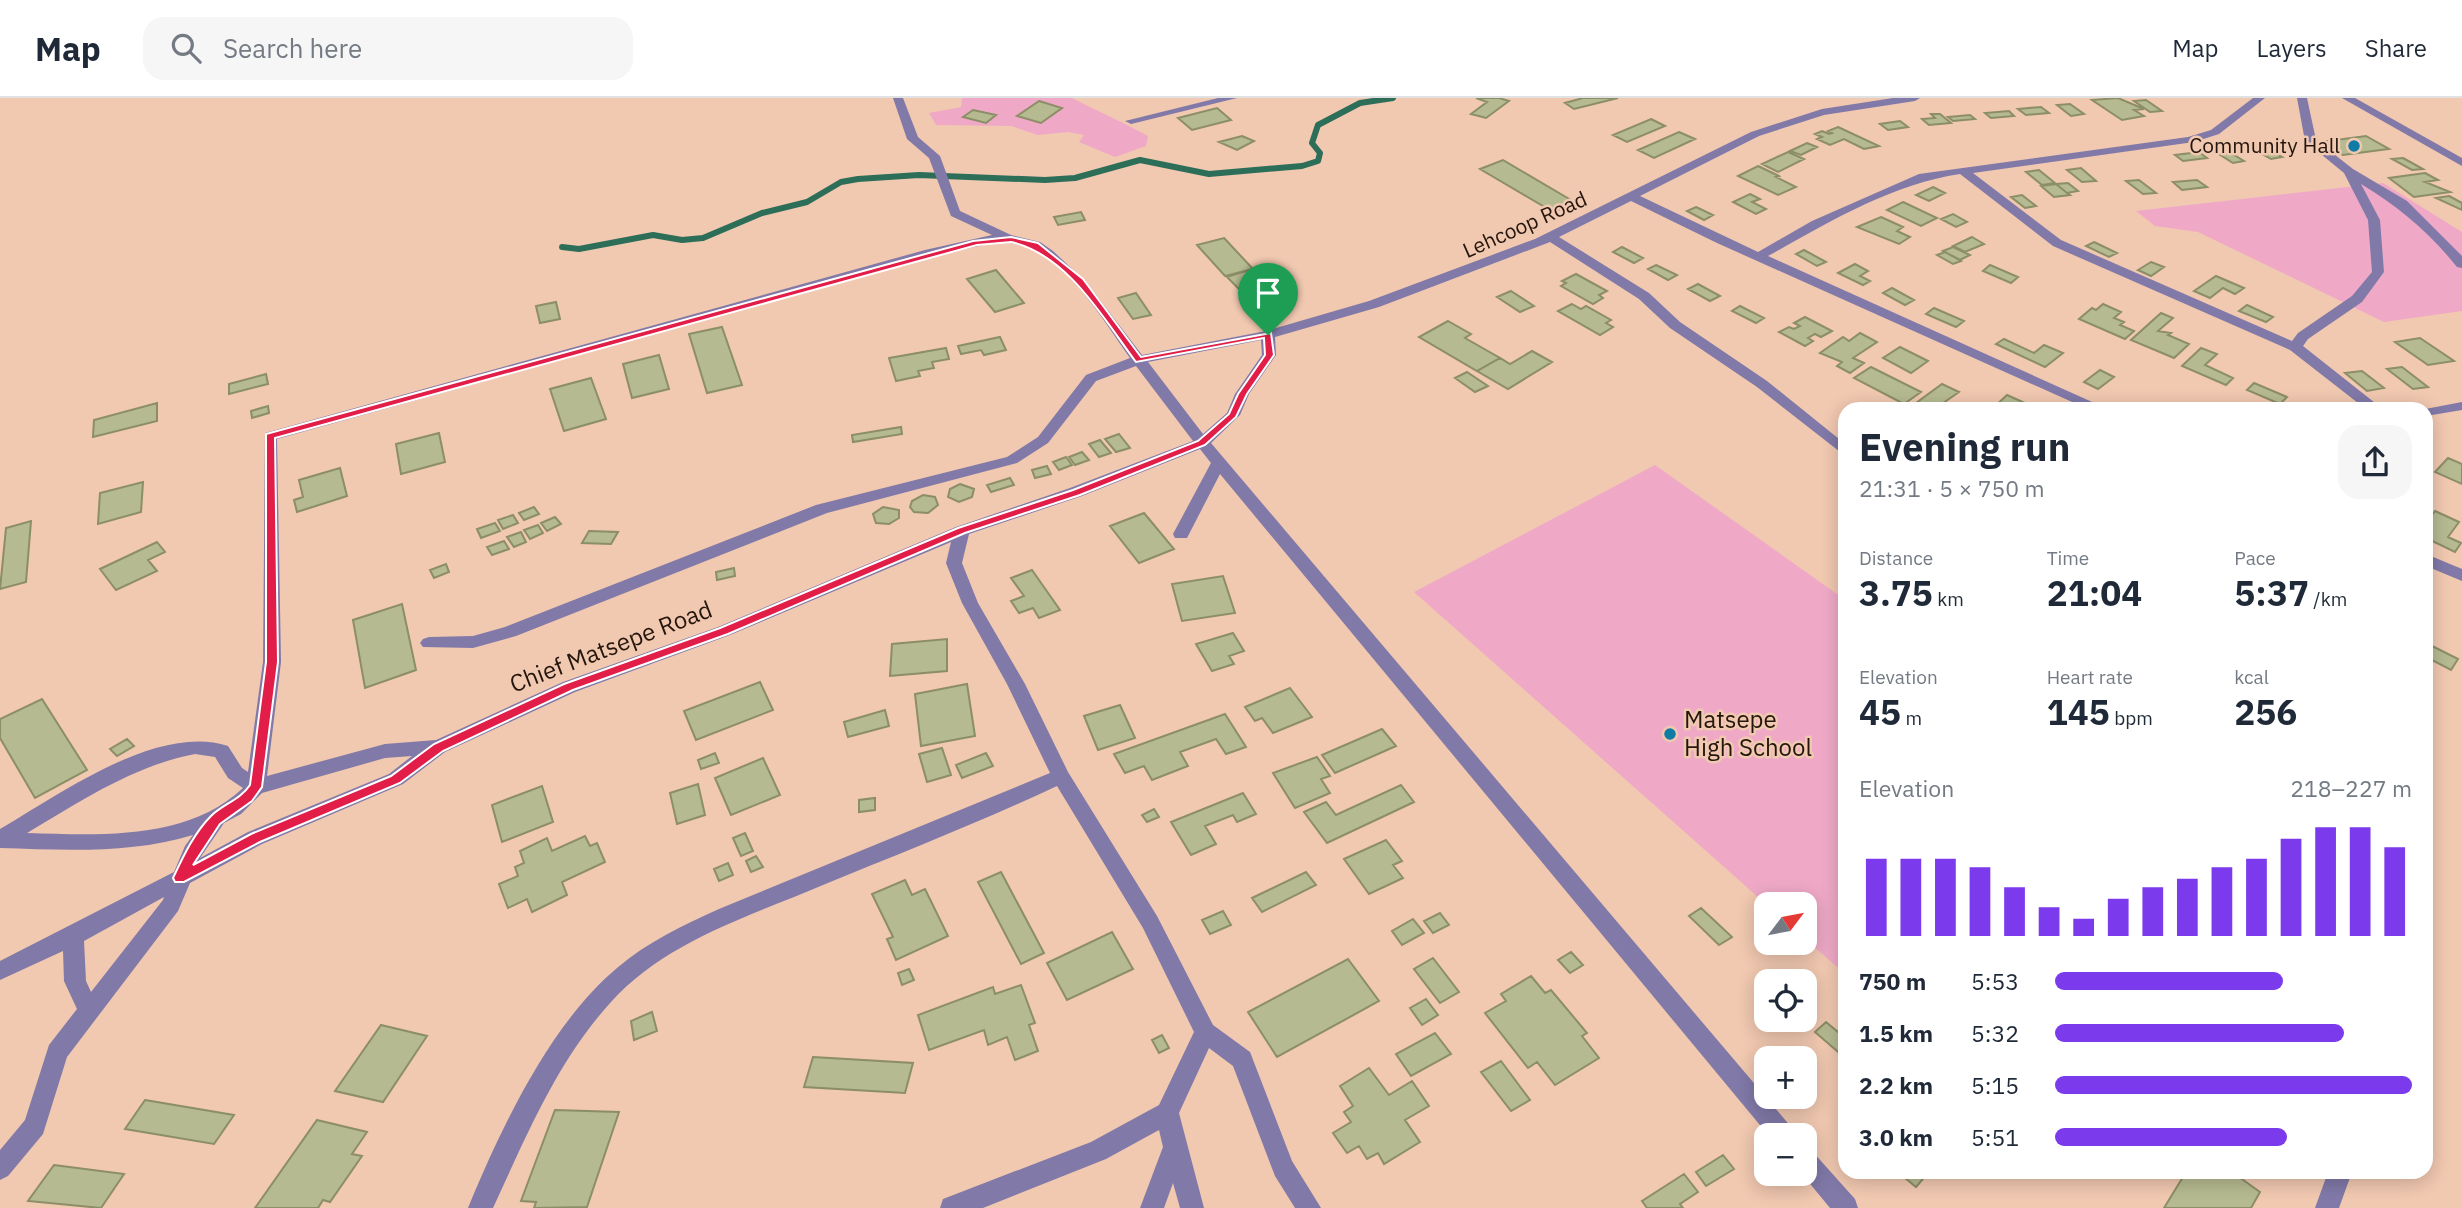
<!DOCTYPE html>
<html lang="en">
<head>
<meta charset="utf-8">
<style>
  :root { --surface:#fff; --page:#f6f6f7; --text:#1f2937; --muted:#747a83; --line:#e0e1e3; --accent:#7c3aed }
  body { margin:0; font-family:"IBM Plex Sans",sans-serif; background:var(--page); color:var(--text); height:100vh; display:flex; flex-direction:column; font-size:26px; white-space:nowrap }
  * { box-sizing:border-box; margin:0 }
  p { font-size:23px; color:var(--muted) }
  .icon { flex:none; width:38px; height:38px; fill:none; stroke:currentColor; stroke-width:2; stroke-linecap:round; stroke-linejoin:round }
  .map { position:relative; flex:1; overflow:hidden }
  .sheet { position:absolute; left:1838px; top:304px; width:595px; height:777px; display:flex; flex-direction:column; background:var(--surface); border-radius:21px; box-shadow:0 4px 18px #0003 }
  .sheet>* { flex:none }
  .needle { width:46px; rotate:58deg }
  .fabs { position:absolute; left:1754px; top:794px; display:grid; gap:14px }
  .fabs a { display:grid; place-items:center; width:63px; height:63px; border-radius:14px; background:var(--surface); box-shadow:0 4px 18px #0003; font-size:35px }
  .pin { position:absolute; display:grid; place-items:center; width:60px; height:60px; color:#fff; margin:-72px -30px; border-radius:50% 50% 50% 0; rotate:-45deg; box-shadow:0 0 7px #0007 }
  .pin .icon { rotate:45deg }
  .round { display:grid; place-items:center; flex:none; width:74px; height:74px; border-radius:21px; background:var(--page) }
  .summary { display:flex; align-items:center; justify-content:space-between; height:119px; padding:0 21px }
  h1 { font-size:38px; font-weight:700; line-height:52px }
  .metrics { display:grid; grid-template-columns:repeat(3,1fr); gap:10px; height:119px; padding:7px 21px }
  .metrics div { display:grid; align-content:center }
  .metrics b { font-size:35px; font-weight:700 }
  .metrics small { font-size:19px; font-weight:400 }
  .metrics p { font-size:19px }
  .chart { height:196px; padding:14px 21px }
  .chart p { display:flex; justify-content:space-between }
  .chart svg { width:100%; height:126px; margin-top:7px; stroke:var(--accent); stroke-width:6 }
  ul { padding:0 21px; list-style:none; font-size:23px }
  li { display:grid; grid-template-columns:112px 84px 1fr; align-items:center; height:52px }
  li i { height:18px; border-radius:9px; background:var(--accent) }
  header { display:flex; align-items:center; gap:42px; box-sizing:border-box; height:98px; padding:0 35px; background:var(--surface); border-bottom:2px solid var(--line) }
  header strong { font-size:33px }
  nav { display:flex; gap:38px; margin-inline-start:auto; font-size:24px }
  .search { width:490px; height:63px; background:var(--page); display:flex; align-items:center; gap:18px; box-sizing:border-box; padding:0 24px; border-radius:21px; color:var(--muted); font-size:26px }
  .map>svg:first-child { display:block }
</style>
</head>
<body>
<header>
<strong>Map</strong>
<div class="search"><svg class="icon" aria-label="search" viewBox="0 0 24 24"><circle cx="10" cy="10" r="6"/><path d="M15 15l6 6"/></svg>Search here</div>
<nav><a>Map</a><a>Layers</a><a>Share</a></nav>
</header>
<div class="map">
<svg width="2462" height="1110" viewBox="0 0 2462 1110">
  <rect width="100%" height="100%" fill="#f1c8b0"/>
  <path fill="#efa9c7" d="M962,0H1072C1097,13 1123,24 1148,38L1146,48L1115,59L1079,44L1084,37L1068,34L1038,37L1011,28L936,27L929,15L961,9Z
    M2383,85L2462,134V213L2384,224L2198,134L2155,128L2136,113Z
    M1655,367L1844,501V875L1804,840V807H1767L1414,494Z"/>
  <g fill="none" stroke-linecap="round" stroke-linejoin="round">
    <path stroke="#2d6e59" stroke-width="6" d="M562,149L579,151L653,137L682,142L703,140L762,115L807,104L841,84L858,81L919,77L1045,82L1075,80L1140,62L1209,76L1302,68L1318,63L1320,55L1312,45L1318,27L1360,5L1393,0"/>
  </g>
  <path fill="#b6ba90" stroke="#8b8e66" stroke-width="2" d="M1476,0H1499L1509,3L1486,20L1471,16L1487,4Z
    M1583,0H1618L1574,11L1565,5Z
    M2118,0L2144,11L2134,12L2144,18L2122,22L2092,2Z
    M2146,2L2162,13L2150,14L2134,3Z
    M1039,3L1062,10L1041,25L1017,18Z
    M2070,6L2084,16L2071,18L2057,7Z
    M2041,9L2049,15L2026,17L2018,11Z
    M1217,10L1231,22L1192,32L1178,20Z
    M973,12L996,17L986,25L963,19Z
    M2009,13L2014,18L1991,20L1985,15Z
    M1931,16H1940L1951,25L1929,27L1922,21L1935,20Z
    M1970,17L1975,21L1953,23L1948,19Z
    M1651,21L1665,28L1627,44L1613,37Z
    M1900,23L1908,29L1888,32L1880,26Z
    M1838,29L1879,48L1864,51L1844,41L1830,47L1817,41L1822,39L1815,36L1822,33L1829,36L1832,35L1828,33Z
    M1679,34L1695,41L1654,60L1638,52Z
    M1242,38L1254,43L1237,52L1219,44Z
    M2366,38L2389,51L2343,57L2320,44Z
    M1807,45L1817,49L1801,57L1790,53Z
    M2261,47L2282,59L2271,61L2250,49Z
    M2226,52L2244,63L2233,65L2214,53Z
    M1788,54L1804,61L1778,74L1762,66Z
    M2199,54L2207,60L2183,63L2175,57Z
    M2403,60L2423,71L2412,72L2392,61Z
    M1503,62L1576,105L1553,114L1480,71Z
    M1758,68L1779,78L1776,79L1796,89L1778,97L1738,78Z
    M2081,70L2096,83L2082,84L2067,72Z
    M2039,72L2055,85L2042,87L2026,74Z
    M2425,75L2438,82L2425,84L2450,94L2414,99L2389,80Z
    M2139,82L2156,95L2143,96L2126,83Z
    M2197,82L2207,89L2182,92L2173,84Z
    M2068,85L2078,93L2067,95L2056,86Z
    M2056,86L2067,95L2070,97L2054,99L2041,88Z
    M1933,89L1945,95L1929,103L1916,97Z
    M1750,96L1760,101L1752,104L1766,111L1756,116L1733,104Z
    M2022,97L2036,108L2025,110L2011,99Z
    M2449,98L2462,105V112L2436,100Z
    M1903,104L1937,120L1921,128L1887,112Z
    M1696,109L1713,117L1704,122L1687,113Z
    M1081,114L1085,122L1058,127L1054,119Z
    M1953,116L1967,124L1956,129L1941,121Z
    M1881,119L1903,129L1897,133L1910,139L1899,146L1857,129Z
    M1972,139L1984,146L1965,154L1953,148Z
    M1224,140L1253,171L1225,178L1197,147Z
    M2094,144L2117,155L2109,159L2086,148Z
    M1622,149L1643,160L1634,165L1613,154Z
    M1953,149L1970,157L1960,162L1943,153Z
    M1804,152L1826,164L1817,168L1796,156Z
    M1945,154L1961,163L1953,166L1937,157Z
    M2151,164L2164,169L2151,178L2138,172Z
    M1855,166L1868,173L1860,178L1870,183L1863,187L1838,175Z
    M1656,167L1677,177L1668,182L1648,171Z
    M1990,167L2018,179L2011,185L1983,173Z
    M1252,171L1267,185L1241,193L1227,179Z
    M996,172L1024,205L995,214L967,181Z
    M1576,176L1607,193L1599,197L1603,200L1593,206L1561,188L1566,185L1562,183Z
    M2216,178L2244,190L2235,196L2223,190L2210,200L2194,193Z
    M1698,186L1720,198L1710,203L1688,191Z
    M1892,190L1914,202L1905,207L1883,195Z
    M1511,193L1534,208L1520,214L1497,199Z
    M1136,195L1151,217L1133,221L1118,200Z
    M556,204L560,221L540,225L536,208Z
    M1572,206L1581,211L1586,208L1611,222L1606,225L1613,229L1600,237L1558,213Z
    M2103,206L2121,214L2114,220L2124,224L2120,227L2134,233L2125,241L2079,221L2092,210L2096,212Z
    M2247,207L2273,219L2266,224L2239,213Z
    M1740,208L1764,220L1756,225L1732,213Z
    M1934,210L1964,223L1956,229L1926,216Z
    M2161,215L2173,220L2158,233L2171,235L2168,237L2189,246L2174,260L2131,242Z
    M1805,219L1832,233L1821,239L1815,236L1808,240L1813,243L1805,248L1779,234L1789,229L1794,231L1800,228L1794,225Z
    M1448,223L1471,236L1465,240L1500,260L1477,273L1419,239Z
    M722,229L742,287L707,295L689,236Z
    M1860,235L1877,244L1853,260L1864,265L1850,275L1837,268L1842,264L1820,255L1843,239L1849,243Z
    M1000,239L1006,252L984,257L981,252L961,256L958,248Z
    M2420,240L2454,263L2428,267L2395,244Z
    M2004,241L2034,255L2044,247L2063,255L2045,269L1996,246Z
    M1900,249L1928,263L1911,275L1883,260Z
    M946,250L949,261L932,264L934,270L918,273L920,278L896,283L889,260Z
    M2201,250L2217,256L2205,267L2233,280L2226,287L2182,268Z
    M1532,253L1552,264L1508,291L1477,273L1500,260L1510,266Z
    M659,257L669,291L632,300L623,266Z
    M1871,269L1921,294L1904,306L1854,280Z
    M2402,269L2428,289L2413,291L2387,271Z
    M2100,272L2114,279L2098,291L2084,284Z
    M2362,273L2384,290L2367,293L2345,275Z
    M1467,274L1488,288L1475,294L1455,280Z
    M266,276L268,286L229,296V286Z
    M591,280L606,321L564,333L550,291Z
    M2254,285L2287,299L2280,306L2247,292Z
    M1942,286L1959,294L1939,308L1945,312H1918L1912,308Z
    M2007,297L2036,310L1991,312Z
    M157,305V323L93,339L94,322Z
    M268,308L269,315L252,320L251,313Z
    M901,329L902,336L853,344L852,337Z
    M439,335L445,364L401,376L396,346Z
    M1119,336L1130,350L1116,354L1105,341Z
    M1100,342L1111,355L1099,359L1089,346Z
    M1082,354L1089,362L1075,367L1069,359Z
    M1066,359L1072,367L1059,372L1053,364Z
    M2448,360L2462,366V386L2435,374Z
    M1047,368L1051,376L1035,380L1032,372Z
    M340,370L347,398L297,414L294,402L303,399L299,382Z
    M1010,380L1014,387L991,394L987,387Z
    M143,384L141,414L98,426L100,395Z
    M960,386L974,391L972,399L959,404L948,399L950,391Z
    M923,397L935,399L938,407L928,415L914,414L910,409L912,403Z
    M534,409L539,416L524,422L519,415Z
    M883,409L899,412V420L889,426L876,425L873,416Z
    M2435,413L2459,424L2448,439L2461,445L2455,454L2426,440V425Z
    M1144,415L1174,451L1139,465L1110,428Z
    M513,417L518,425L503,431L498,422Z
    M555,419L561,426L547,433L541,425Z
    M31,423L26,484L0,491L6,430Z
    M495,425L500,433L481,440L477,431Z
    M538,427L543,435L530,441L524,432Z
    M589,433L618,434L611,446L582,445Z
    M521,434L526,444L514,449L507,439Z
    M504,443L509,451L492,457L487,449Z
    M157,444L165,454L148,462L157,473L116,492L100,471Z
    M446,466L449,474L434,480L430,472Z
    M734,470L735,478L717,482L716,474Z
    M1032,472L1060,512L1039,520L1033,510L1019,515L1011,503L1024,498L1011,480Z
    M1223,478L1235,515L1182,523L1172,486Z
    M402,506L416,572L365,590L353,522Z
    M1233,535L1244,553L1229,558L1234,566L1212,573L1196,546Z
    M947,541V573L890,578L892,546Z
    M2426,545L2458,561L2451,572L2426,559Z
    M760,584L773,612L696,642L684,613Z
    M967,586L975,638L921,648L915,596Z
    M1290,590L1312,619L1273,635L1262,620L1255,623L1245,609Z
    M42,601L87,672L35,700L0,640V621Z
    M1120,607L1135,640L1098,652L1084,618Z
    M885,612L889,628L848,639L844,624Z
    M1225,616L1246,649L1226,656L1216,641L1180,654L1188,668L1152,682L1144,668L1125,675L1114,656Z
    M1382,631L1396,648L1335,675L1322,657Z
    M127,641L134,648L117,658L110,651Z
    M942,650L951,677L927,684L919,656Z
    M715,655L719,665L701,671L698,662Z
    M986,655L993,668L962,680L956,667Z
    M1317,659L1330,678L1321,681L1330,695L1295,710L1273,675Z
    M763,660L780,697L731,717L715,680Z
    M698,686L705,717L677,726L670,695Z
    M1401,687L1414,704L1327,745L1304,714L1326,704L1336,717Z
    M542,688L553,724L502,744L492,707Z
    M1243,695L1256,716L1237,724L1233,717L1205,728L1216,746L1191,757L1171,724Z
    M875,700V712L859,714V702Z
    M1154,711L1159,719L1147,724L1142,717Z
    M745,735L753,753L741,758L733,740Z
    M585,738L590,748L597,745L605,764L562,784L567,797L532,814L527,801L508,810L499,786L518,778L515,769L524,765L520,753L547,740L552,753Z
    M1386,742L1402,763L1393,767L1403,780L1369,796L1344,761Z
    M756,758L763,769L751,774L746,763Z
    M728,765L733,777L719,783L714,771Z
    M1001,774L1044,855L1021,866L978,784Z
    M1306,774L1316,787L1262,814L1252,800Z
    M905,782L912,797L925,791L948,838L896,862L887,841L893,839L872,796Z
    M1701,810L1732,839L1719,847L1689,818Z
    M1223,813L1231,827L1210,836L1202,822Z
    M1440,815L1449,827L1433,835L1424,823Z
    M1413,821L1424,835L1402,847L1392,833Z
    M1112,834L1133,871L1067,902L1047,865Z
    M1571,854L1583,867L1570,875L1558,862Z
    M1433,860L1459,894L1440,905L1414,871Z
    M1348,861L1379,903L1277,959L1248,914Z
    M909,871L914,882L902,887L898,875Z
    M1531,878L1545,895L1551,892L1587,935L1582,938L1599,960L1555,987L1537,964L1528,970L1485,915L1506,903L1501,896Z
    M1021,887L1035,925L1029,927L1038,953L1015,962L1007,939L988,947L984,932L929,952L918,917L993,889L995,896Z
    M1426,901L1438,917L1422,927L1410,910Z
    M652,914L657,933L634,942L631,923Z
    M1826,924L1844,939V959L1815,934Z
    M381,927L427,938L383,1004L335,993Z
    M1435,935L1451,956L1411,978L1396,956Z
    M1162,937L1169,950L1159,955L1152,942Z
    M813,959L913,965L905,995L804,989Z
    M1501,963L1530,1002L1511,1013L1481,974Z
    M1369,970L1389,997L1412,983L1429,1008L1405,1022L1420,1044L1384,1066L1378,1055L1367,1061L1359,1048L1347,1055L1333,1035L1351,1024L1344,1014L1353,1008L1340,988Z
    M145,1002L234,1017L214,1046L125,1031Z
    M555,1012L619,1014L587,1109L534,1110L536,1104L521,1103Z
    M317,1022L367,1034L352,1056L362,1058L330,1104L323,1102L318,1110H255Z
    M1723,1057L1734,1071L1706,1088L1696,1074Z
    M54,1067L124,1076L101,1110L28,1103Z
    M1898,1074H1928V1075L1916,1089Z
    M2186,1074H2232L2260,1094L2251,1110H2164Z
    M1684,1076L1698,1094L1680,1106L1683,1110H1647L1642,1103Z"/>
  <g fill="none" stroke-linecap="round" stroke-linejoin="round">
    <path fill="#8179a8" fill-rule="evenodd" d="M893,0H903L918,39L940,58L960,113L1011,137L1040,144L1053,153L1086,184L1142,257L1266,233L1369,203L1535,141L1751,34L1822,11L1893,0H1920L1915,3L1824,17L1759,38L1640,98L1758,154L1812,123L1919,76L2188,39L2211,32L2253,0H2265L2219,36L2194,44L1973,75L2061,142L2292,243L2298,235L2352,198L2372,174L2368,122L2344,75L2305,43L2297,0H2307L2316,42L2353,71L2407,103L2462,158V170L2457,169C2429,134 2399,109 2361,86L2380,122L2384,174L2362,204L2308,241L2303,248L2384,312H2367L2290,252L2053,148L1960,76C1892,86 1827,125 1768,158L2110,312H2090L1717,145L1631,103L1559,139L1649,195L1680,224L1767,283L1844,345V357L1757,289L1670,230L1639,201L1550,144L1379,209L1275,239L1276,257L1249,296L1240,317L1211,345L1792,1030L1796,1038H1769L1220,376L1187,440H1175L1173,436L1211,365L1200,351L1082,398L969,436L962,465L978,505L1025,586L1068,674L1157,818L1213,927L1250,954L1292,1063L1321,1110H1295L1275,1078L1233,968L1209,950L1179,1015L1204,1110H1180L1173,1085L1164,1110H1140L1163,1049L1159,1032L1106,1061L983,1110H940L943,1101L1091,1044L1159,1007L1194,934L1143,830L1057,688C980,724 901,755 823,787C750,818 666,843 611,904C557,963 526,1039 493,1110H468C501,1030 550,926 617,870C647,844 684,827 719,811L1050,675L1007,586L962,505L946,465L951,444L730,537L575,594L445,654L403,686L262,746L190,785L178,813L67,959L43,1036L8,1078L0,1082V1052L25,1022L49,947L77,911L64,883L63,853L0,882V863L174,774L185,748L193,737C131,756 65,752 0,750V731C59,697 157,625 228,648L242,670L248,674L263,564L265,335L925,152L992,137L951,118L929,60L907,41ZM997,144C1059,144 1098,215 1130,260L1086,277L1038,339L1007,359L816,407L505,529L473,538L429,539L423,541L420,545L423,549L473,550L516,538L827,415L1017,365L1048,345L1096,283L1136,268L1193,343L1070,390L956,429L718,529L563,584L436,642L385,646L267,678L281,564L277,341L933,158ZM1261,242L1262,257L1235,296L1227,315L1203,336L1148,264ZM195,656L215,659L228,680L243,690C187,743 99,737 27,735C81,703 133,668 195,656ZM412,658L389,676L248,734L200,760L224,725L241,716L262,695L385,660ZM164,799L163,802L91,894L86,883L84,843Z
      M1218,0H1237L1131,26L1125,23Z
      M2342,0H2355L2462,60V68Z
      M2462,304V312L2426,318V312H2420Z
      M2426,456L2462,471V483L2426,468Z
      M1804,1049L1812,1053L1855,1101L1858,1110H1830L1802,1076H1804Z
      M2328,1074H2352L2339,1110H2315Z"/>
  </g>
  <path fill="#e11d48" stroke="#fff" stroke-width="2" fill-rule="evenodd" d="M1011,139L1038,145L1083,181L1141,259L1271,235L1274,257L1247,296L1236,319L1205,347L1080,397L965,435L728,536L573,592L443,653L400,685L260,744L184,784H175L173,780C183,759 194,735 211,718C223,706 240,702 250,687L266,564V336L973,143ZM1011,144C1068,157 1103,220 1136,264L1264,240L1265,257L1238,296L1229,316L1198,343L1073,392L958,430L720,530L564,586L434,646L391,678L251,736L193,767L220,726L252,703L262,689L278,564L275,340L977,147Z"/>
  <g fill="#107ba5" stroke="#f1c8b0" stroke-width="2.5">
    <circle cx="2354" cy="48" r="7"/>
    <circle cx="1670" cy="636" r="7"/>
  </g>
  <g text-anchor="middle" stroke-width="5" stroke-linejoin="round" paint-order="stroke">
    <g font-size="21" fill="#24160d" stroke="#f1c8b0" text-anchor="end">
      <text x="2340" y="55">Community Hall</text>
    </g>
    <g font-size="21" fill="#24160d" stroke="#f1c8b0">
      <text transform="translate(1525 127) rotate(-24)" y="7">Lehcoop Road</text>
    </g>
    <g font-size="24" fill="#24160d" stroke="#f1c8b0">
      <text transform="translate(611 549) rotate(-21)" y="8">Chief Matsepe Road</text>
    </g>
    <g font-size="24" fill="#24160d" stroke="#f1c8b0" text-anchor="start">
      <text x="1684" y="630">Matsepe<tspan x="1684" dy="28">High School</tspan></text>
    </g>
  </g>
</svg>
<div class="fabs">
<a><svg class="needle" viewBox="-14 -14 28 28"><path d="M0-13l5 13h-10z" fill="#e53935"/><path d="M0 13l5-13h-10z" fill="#747a83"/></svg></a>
<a><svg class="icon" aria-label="locate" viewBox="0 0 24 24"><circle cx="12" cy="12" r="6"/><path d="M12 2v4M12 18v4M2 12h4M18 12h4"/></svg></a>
<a>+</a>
<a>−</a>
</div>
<div class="pin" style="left:1268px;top:237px;background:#1e9e55"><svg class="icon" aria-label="arrive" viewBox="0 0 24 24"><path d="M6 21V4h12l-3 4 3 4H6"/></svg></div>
<section class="sheet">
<div class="summary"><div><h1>Evening run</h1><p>21:31 · 5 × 750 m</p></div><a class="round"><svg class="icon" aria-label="share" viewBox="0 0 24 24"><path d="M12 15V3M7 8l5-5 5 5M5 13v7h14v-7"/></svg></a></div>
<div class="metrics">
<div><p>Distance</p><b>3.75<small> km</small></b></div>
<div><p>Time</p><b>21:04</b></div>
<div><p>Pace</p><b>5:37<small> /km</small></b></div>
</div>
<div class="metrics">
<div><p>Elevation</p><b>45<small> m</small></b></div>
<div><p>Heart rate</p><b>145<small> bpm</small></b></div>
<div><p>kcal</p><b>256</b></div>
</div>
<div class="chart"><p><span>Elevation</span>218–227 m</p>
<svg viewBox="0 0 160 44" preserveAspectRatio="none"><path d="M5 44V17M15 44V17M25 44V17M35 44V20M45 44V27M55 44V34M65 44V38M75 44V31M85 44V27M95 44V24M105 44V20M115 44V17M125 44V10M135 44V6M145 44V6M155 44V13"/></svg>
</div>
<ul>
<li><b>750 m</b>5:53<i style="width:64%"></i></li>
<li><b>1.5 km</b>5:32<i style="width:81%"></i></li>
<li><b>2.2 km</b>5:15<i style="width:100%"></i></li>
<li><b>3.0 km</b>5:51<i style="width:65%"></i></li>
</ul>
</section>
</div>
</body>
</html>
